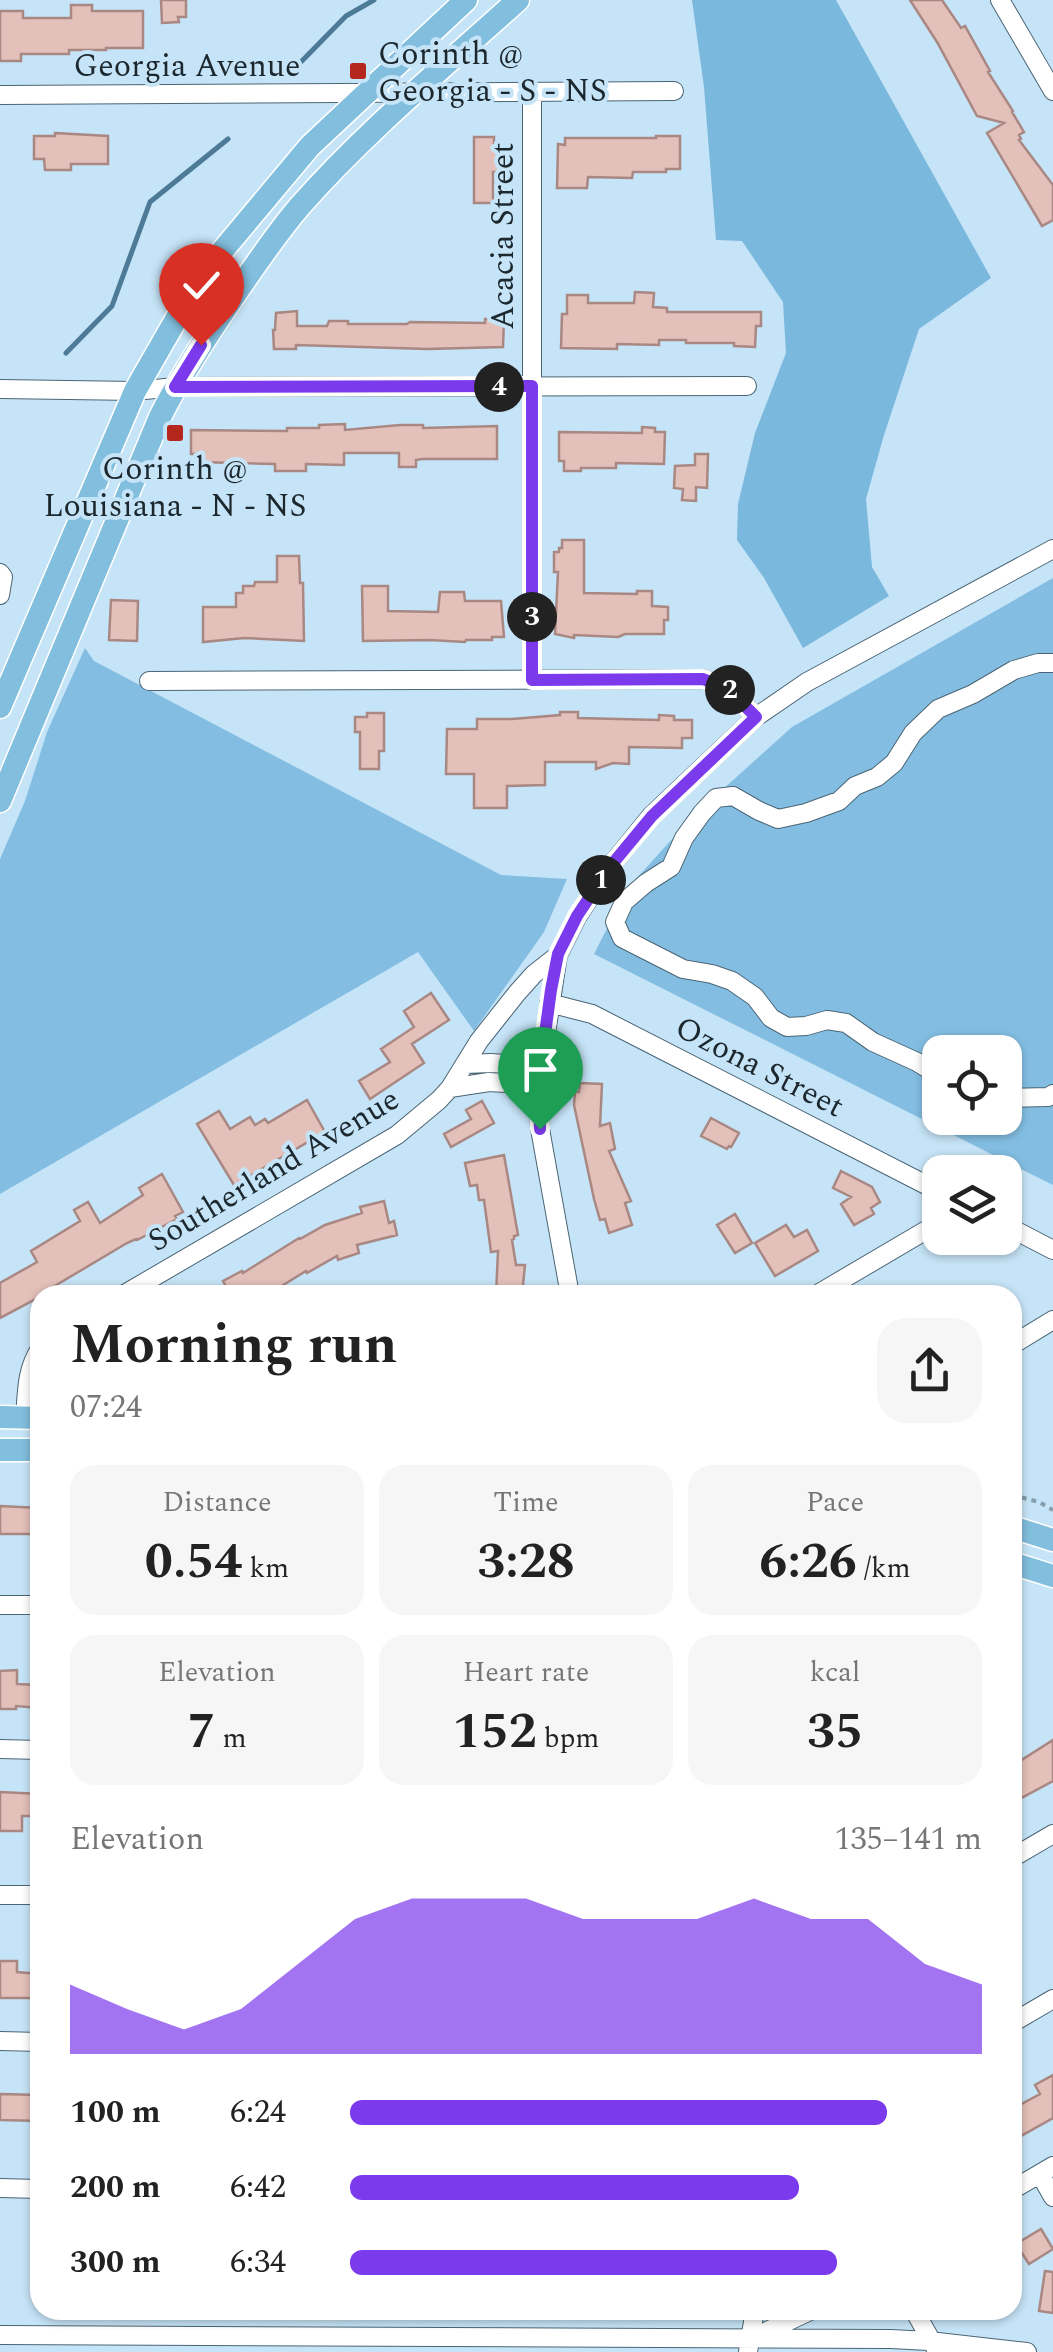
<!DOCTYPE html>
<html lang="en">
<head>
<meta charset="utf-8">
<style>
  :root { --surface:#fff; --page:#f6f6f6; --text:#222; --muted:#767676; --accent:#7c3aed }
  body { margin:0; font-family:Spectral,serif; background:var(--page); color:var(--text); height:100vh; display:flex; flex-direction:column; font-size:38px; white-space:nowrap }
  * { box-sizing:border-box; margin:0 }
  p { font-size:32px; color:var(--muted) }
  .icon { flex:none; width:55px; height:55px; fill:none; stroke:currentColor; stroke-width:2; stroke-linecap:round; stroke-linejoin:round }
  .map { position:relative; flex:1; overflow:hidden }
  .panel { position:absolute; left:30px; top:1285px; width:992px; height:1035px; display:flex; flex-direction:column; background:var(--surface); border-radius:30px; box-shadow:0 2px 8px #0004 }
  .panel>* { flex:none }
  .fabs { position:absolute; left:922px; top:1035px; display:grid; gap:20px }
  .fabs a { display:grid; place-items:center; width:100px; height:100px; border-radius:20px; background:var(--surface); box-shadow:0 2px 8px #0004; font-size:50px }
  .pin { position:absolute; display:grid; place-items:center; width:85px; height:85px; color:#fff; margin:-102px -42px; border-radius:50% 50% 50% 0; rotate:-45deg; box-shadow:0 0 10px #0007 }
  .pin .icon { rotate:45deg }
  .km { position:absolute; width:50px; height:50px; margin:-25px; border-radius:50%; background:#222; color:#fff; font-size:28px; line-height:50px; text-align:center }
  .round { display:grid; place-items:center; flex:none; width:105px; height:105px; border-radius:30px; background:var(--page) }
  .headline { display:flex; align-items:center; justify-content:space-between; height:170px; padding:0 40px }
  h1 { font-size:55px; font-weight:700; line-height:75px }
  .figures { display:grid; grid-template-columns:repeat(3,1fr); gap:15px; height:170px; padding:10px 40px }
  .figures div { display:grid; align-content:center; border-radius:25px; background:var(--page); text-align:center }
  .figures b { font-size:50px; font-weight:700 }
  .figures small { font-size:28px; font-weight:400 }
  .figures p { font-size:28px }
  .chart { height:280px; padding:20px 40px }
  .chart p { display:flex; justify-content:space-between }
  .chart svg { width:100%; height:180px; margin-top:10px; fill:var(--accent); opacity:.7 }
  ul { padding:0 40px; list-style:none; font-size:32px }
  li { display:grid; grid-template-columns:160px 120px 1fr; align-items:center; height:75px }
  li i { height:25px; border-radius:12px; background:var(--accent) }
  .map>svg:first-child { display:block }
</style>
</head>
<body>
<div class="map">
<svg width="1053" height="2352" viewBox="0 0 1053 2352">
  <rect width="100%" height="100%" fill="#c6e4f7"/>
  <path fill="#83bee2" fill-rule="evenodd" d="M1053,578V1185L594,954L627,889L691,818L792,727ZM940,1052H1005V1118H940Z
    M85,648L94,661L501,875L567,879L544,932L474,1031L418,952L0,1194V859L25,801L47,732Z"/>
  <path fill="#7bb8dd" d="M692,0H836L991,278L919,329L884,435L866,499L872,567L889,596L803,648L764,578L737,540L738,504L755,433L786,353L783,302L742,241L716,240L704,87Z"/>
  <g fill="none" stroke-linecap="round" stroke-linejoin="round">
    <path stroke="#4d7a96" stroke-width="5" d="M296,67L346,16L374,0
      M66,353L112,306L150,202L228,139"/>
  </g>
  <path fill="#e3c0b9" stroke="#a98883" stroke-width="2.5" d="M161,0H186V17H178L179,22L162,23Z
    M910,0H942L961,28L965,26L990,71L988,72L1013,111L1012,112L1024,132L1019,135L1021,139L1019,140L1053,185V220L1042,226L987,133L1004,123L977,116L937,42Z
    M71,5H92V11H143V48H106V50H69V54H21V61H0V11H23V18H71Z
    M55,133L108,136V164H71V170H45L44,159H34V136H55Z
    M656,136H680V169H666V172H633L632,178L588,177L587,188H557L558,144L565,145V138H656Z
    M474,137H494V146H506V172H493V203H474Z
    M635,292L654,293L653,307L667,308V312H761V326H756L755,347L734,346V343H686V340H659V345L617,344V349L561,348L562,314H567V295H588V303H634Z
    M297,311V326H327L329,321H348V324H407L410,322L485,323V319H504L503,347L428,349L296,345V349H274L273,330H275L276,313Z
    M345,424V430L400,425H423V428L497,426V459H422L416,460V467H399V453H344V465L306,464V471H275V464L197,462V454H191V430L287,431V428H319V425Z
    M642,427L655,428V432H665L664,464L616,463V468H581V471H564V461H559V432L642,433Z
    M695,454H708L707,488L696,487V501L682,500L683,489L674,488L675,466L695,465Z
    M562,540H584V593L637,594V591H652V606L668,607V620H664V634H625L618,637L574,635V638L555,634L558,572H554V552H559V548H562Z
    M277,556H299L300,583H303L304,641L244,638L203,642V607H236V593H243V586H254L255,582H277Z
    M362,586H388V611L438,612L440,592H464L465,601H501L504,637H492V640H466L465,642L429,640L363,641Z
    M111,600L138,601L137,641L109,640Z
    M560,712H578V718L659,720V715L674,716V720H692V738H682V748L629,747V764L613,763L596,769V762H545V785L507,786V808H474V774H446L447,729H477V719H512L560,715Z
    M367,713H384V751H379V769H360V732H355V717H367Z
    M431,993L449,1020L412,1044L424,1063L370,1099L359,1081L390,1062L381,1049L414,1027L404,1011Z
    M580,1083L602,1084L600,1126L610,1123L615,1149L609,1151L631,1201L625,1203L632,1225L609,1233L605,1219L600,1220L594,1199L574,1105L575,1092H579Z
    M307,1100L325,1132L234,1185L197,1124L219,1111L230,1129L250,1117L255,1125L265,1119L268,1123Z
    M482,1101L494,1123L451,1147L444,1134L471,1119L466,1110Z
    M711,1118L739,1133L731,1147L729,1146L727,1149L701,1136Z
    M504,1155L518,1235L514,1236V1239L512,1240L516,1265H525L522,1295H496L498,1251L491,1252L484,1200H479L477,1185L470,1186L465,1163Z
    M841,1171L872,1187L880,1202L871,1208L874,1214L854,1225L841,1204L851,1197L833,1188Z
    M162,1174L183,1212L175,1216L177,1219L137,1240L136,1239L127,1243L48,1290L49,1292L0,1318V1283L37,1262L31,1251L80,1221L74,1210L88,1202L100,1223L143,1195L139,1188Z
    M384,1201L389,1223L394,1221L397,1235L357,1245L359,1253L338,1260L337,1256L307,1273L306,1271L267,1295H231L223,1281L242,1271L243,1273L299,1238L300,1239L325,1225L362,1213L360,1207Z
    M735,1214L752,1243L735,1253L717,1225Z
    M786,1225L794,1237L807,1230L818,1251L775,1276L755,1243Z
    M0,1506L40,1508V1534H0Z
    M17,1670V1684L40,1685V1708L16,1706V1709H0V1671Z
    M1053,1740V1781L1012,1803V1766Z
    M0,1792L40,1794V1816H22V1831H0Z
    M0,1961H17V1972L40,1974V1998H0Z
    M1053,2075V2118L1012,2141V2109L1040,2094L1035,2085Z
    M0,2094L40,2095V2121L0,2120Z
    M1041,2229L1053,2249L1029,2264L1016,2244Z
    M1045,2271L1053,2272V2313L1039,2311Z"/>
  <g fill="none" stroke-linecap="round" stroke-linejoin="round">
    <g stroke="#4a6575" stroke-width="20">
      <path id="minor" d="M1000,0L1053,91
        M532,92V680
        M0,95L674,91
        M0,389L135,391L175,387L747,386
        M0,573L3,577L0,595
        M149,681L703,679L728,689L756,717
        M558,955L538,1085L540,1129L570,1295
        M549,1003L592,1014L940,1192
        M465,1064L491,1063L540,1066
        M940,1076L917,1062L873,1042L846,1023L827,1020L806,1026L787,1027L771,1018L755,997L732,981L712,974L683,969L622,938L615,922L624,902L646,883L671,867L684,838L702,813L716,798L733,796L759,811L778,819L806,813L839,801L855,786L877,777L894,763L913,733L938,709L973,694L1014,670L1038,663H1053
        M450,1088L489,1082L538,1085
        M1005,1098L1048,1097L1053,1094
        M1005,1225L1053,1250
        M123,1295L397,1135L439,1100L450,1088L479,1041L517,993L534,974L558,955L577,917L609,868L651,816L756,717L807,682L1053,549
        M816,1295L940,1222
        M1012,1345L1053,1320
        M25,1418C27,1393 26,1370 40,1349
        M0,1605H40
        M0,1749L40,1750
        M1012,1858L1053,1834
        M0,1895H40
        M1012,2023L1053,1999
        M0,2041L40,2042
        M1040,2174L1053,2197
        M0,2188L40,2189
        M1012,2190L1053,2166
        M914,2310L936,2349
        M761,2334L812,2310
        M0,2335L891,2339L929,2341L1027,2352
        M748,2352L755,2310"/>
    </g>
    <g stroke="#fff" stroke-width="25">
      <path id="major" d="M0,707L135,391L182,309L218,256L310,146L466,0
        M0,801L160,417C181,375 206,337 232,299C254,267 275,235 300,206C366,131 444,67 518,0
        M0,1417L40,1418
        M0,1450H40
        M1012,1527L1053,1540
        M1012,1563L1053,1576"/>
    </g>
    <path stroke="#869dac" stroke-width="4" stroke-dasharray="5 5" stroke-linecap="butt" d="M1012,1495L1039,1502L1053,1510"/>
    <use href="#minor" stroke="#fff" stroke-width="18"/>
    <use href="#major" stroke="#82bedd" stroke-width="22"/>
  </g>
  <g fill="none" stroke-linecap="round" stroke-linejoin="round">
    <g stroke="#fff" stroke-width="20">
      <path id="route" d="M201,345L175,387L532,386V680L703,679L728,689L756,717L652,816L609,868L577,916L558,954L551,990L538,1085L540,1129"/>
    </g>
    <use href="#route" stroke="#7c3aed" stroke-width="12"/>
  </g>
  <g fill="#b5271c" stroke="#c6e4f7" stroke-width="4">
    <rect x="348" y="61" width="20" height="20" rx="5"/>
    <rect x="165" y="423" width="20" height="20" rx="5"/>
  </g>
  <g text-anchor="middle" stroke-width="8" stroke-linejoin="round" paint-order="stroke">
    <g font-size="32" fill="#1c272e" stroke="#c6e4f7" text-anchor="start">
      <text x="378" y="64">Corinth @<tspan x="378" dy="37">Georgia - S - NS</tspan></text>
      <text x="175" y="479" text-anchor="middle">Corinth @<tspan x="175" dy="37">Louisiana - N - NS</tspan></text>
    </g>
    <g font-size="32" fill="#1c272e" stroke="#c6e4f7">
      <text x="187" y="76">Georgia Avenue</text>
      <text transform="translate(502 236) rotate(-90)" y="11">Acacia Street</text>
      <text transform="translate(760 1066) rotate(27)" y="11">Ozona Street</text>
      <text transform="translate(273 1169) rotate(-31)" y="11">Southerland Avenue</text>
    </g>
  </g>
</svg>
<div class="fabs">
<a><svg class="icon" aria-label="locate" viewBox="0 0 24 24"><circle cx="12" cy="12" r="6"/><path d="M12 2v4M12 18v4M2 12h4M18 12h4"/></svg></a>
<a><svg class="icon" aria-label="layers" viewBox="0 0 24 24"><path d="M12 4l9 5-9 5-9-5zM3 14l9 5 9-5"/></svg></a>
</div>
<div class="pin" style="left:540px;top:1129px;background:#1e9e55"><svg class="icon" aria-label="arrive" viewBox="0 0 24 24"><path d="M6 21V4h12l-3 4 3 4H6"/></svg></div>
<div class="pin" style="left:201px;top:345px;background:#d93025"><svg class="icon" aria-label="check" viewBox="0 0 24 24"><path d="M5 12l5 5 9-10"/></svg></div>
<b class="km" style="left:601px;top:880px">1</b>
<b class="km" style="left:730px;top:690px">2</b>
<b class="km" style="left:532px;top:617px">3</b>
<b class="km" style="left:499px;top:387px">4</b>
<section class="panel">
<div class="headline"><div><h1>Morning run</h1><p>07:24</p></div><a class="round"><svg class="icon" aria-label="share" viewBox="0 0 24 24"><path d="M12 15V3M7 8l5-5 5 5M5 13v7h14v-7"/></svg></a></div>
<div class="figures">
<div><p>Distance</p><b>0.54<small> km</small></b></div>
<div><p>Time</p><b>3:28</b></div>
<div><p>Pace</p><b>6:26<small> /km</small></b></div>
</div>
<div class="figures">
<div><p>Elevation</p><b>7<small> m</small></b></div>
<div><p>Heart rate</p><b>152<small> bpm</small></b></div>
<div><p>kcal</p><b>35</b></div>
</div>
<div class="chart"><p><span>Elevation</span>135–141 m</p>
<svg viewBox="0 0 160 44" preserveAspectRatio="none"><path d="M0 44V27L10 33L20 38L30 33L40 22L50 11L60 6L70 6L80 6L90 11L100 11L110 11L120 6L130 11L140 11L150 22L160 27V44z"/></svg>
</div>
<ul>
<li><b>100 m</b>6:24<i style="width:85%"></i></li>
<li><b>200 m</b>6:42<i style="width:71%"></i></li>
<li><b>300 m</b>6:34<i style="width:77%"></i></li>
</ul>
</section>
</div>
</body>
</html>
